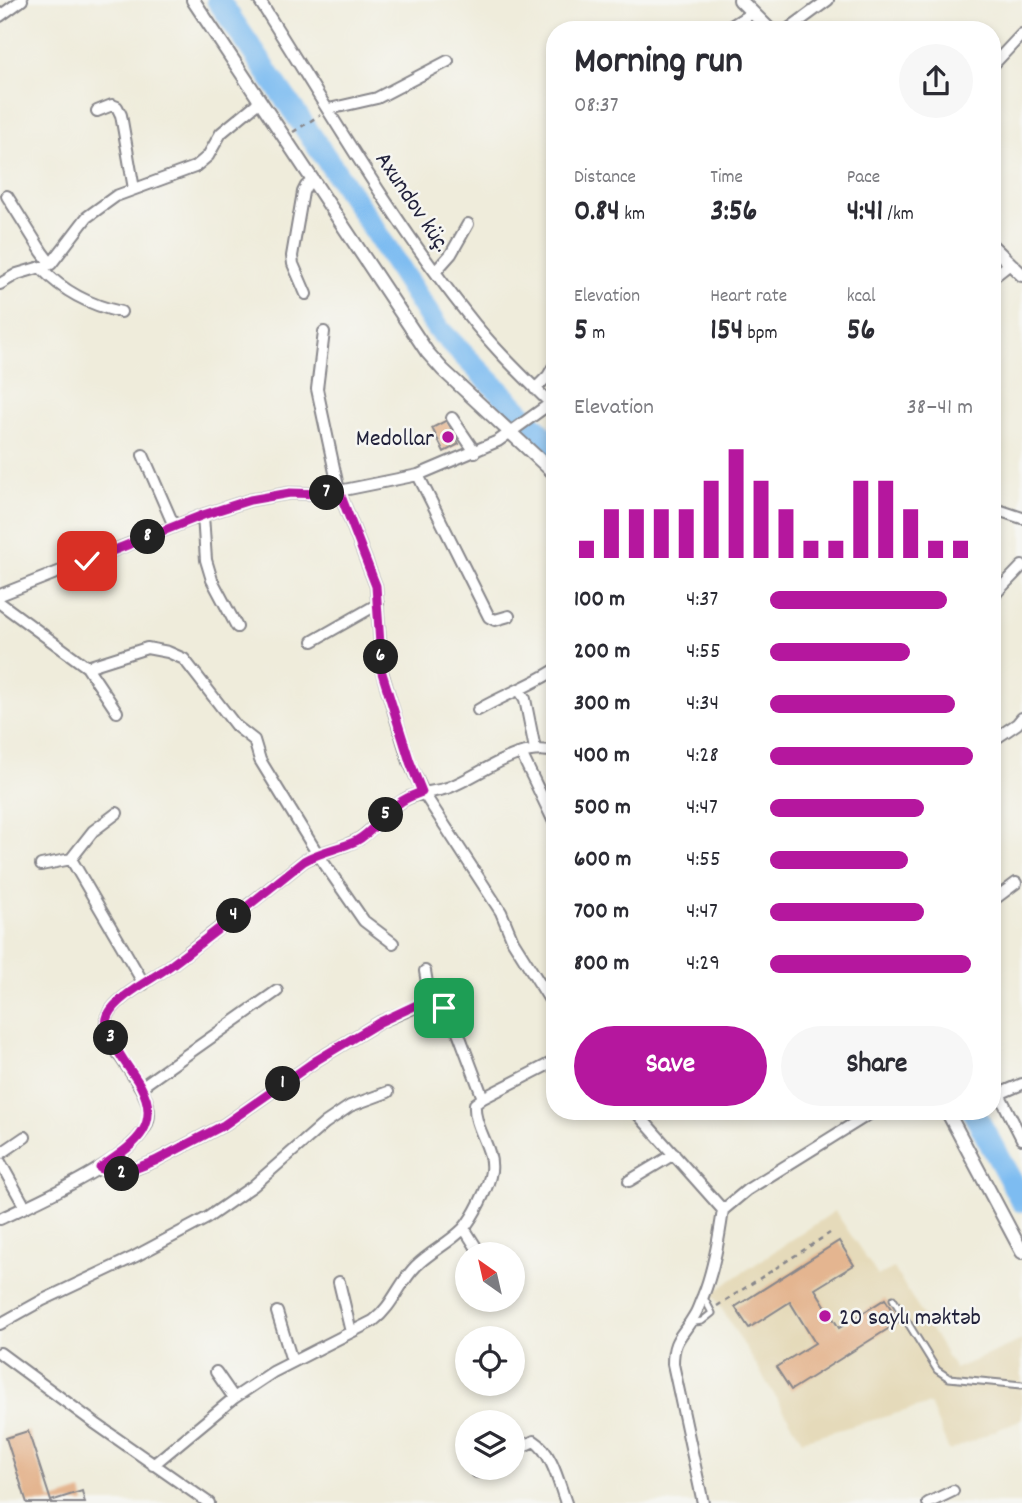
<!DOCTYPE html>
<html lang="en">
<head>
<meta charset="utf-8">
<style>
  :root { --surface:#fff; --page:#f7f7f7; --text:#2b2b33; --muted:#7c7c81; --accent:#b5179e }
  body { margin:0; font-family:Dekko,sans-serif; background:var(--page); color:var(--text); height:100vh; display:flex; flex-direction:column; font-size:26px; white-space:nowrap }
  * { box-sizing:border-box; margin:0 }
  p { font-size:23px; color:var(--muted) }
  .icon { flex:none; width:38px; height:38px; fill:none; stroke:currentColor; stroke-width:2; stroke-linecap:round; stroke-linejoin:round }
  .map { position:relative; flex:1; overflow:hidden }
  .side { position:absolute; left:546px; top:21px; width:455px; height:1099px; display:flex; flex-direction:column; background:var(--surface); border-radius:28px; box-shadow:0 4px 10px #0003 }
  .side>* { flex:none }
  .needle { width:46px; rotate:326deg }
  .tools { position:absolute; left:455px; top:1242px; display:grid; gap:14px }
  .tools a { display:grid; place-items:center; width:70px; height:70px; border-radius:50%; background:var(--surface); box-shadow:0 4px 10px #0003; font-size:35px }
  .pin { position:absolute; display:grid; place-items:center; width:60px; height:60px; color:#fff; margin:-30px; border-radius:14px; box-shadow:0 4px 10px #0006 }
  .km { position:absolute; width:35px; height:35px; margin:-18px; border-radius:50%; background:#222; color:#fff; font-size:19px; line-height:35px; text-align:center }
  .round { display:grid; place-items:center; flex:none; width:74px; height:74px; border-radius:37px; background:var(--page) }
  .summary { display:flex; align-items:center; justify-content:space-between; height:119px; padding:0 28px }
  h1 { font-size:38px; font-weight:700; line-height:52px }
  .stats { display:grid; grid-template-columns:repeat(3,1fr); gap:10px; height:119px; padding:7px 28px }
  .stats div { display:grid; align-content:center }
  .stats b { font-size:30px; font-weight:700 }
  .stats small { font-size:19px; font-weight:400 }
  .stats p { font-size:19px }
  .chart { height:196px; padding:14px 28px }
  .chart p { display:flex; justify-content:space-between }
  .chart svg { width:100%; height:126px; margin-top:7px; stroke:var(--accent); stroke-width:6 }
  .action { display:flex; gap:14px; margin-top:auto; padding:14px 28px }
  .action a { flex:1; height:80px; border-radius:42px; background:var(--accent); color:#fff; font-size:28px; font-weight:700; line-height:80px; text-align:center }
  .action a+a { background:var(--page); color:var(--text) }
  ul { padding:0 28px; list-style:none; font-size:23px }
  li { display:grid; grid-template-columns:112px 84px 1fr; align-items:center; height:52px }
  li i { height:18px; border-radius:9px; background:var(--accent) }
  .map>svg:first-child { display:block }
</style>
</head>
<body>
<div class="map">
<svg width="1022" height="1503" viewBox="0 0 1022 1503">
  <rect width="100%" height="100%" fill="#f6f6f2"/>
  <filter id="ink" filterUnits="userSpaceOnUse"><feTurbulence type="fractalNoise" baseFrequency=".0143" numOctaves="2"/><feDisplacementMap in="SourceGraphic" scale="14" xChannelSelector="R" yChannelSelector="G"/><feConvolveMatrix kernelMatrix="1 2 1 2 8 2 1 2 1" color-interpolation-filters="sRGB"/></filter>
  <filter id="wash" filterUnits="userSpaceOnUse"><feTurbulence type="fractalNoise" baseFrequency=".00686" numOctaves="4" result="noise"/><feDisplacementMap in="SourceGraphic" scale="28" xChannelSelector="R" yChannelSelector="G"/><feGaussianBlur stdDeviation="1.57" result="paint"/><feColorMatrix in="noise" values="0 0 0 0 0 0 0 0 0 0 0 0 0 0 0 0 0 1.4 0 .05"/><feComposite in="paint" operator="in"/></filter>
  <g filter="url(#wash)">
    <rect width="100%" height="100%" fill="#efecdb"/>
    <path fill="#e5daba" d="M835,1211L878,1276L894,1268L955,1369L1022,1340V1419L949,1451L930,1404L802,1440L712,1293Z"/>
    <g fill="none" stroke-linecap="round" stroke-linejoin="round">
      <path stroke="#7dbcf1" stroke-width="23" d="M218,0L360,208L437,328L555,448
        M973,1111L1022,1201"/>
    </g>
    <g id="blocks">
      <path fill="#e4b590" d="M447,420L459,444L444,452L432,428Z
        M839,1241L854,1265L815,1289L839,1328L885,1299L899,1322L791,1390L776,1367L815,1343L790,1302L749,1328L735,1307Z
        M28,1431L51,1501L82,1491L85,1503H27L6,1438Z"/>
    </g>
  </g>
  <g filter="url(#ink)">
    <use href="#blocks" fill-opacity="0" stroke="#88878b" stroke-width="2"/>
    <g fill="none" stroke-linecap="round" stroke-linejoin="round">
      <g stroke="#88878b" stroke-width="9">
        <path id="service" d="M893,1299L937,1370L949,1378L1022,1385
          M689,1323L702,1321L712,1313L703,1296"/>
      </g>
      <g stroke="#88878b" stroke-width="14">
        <path id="minor" d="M259,0C326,105 389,216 467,314C493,348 524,377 554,407
          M0,16L22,0
          M725,30L752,13
          M787,30L828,0
          M992,66L1022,34
          M329,109L377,98L448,61
          M97,111L112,105L117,107L121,115L134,189
          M7,196L42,252L51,264
          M42,269C64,292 89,305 121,312
          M435,272L451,254L468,224
          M992,278L1010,264
          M0,284L17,274L51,264L87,217L116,196L195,167L208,156L221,133L260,101
          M306,294L293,264L292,256L303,192L306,186L313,180
          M324,332L317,389L339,491L376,586L382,672L409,762L423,792L501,912L513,941L555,1008
          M535,389L548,376L555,364
          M452,418L475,452
          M143,455L174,526
          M418,475L489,617L495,620L509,616
          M992,508L1022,518
          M203,515L206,560L212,580L237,627
          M0,595L203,515L250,500L290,493L322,494L339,491L418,475L498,441L555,400
          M992,600L997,592L1022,566
          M0,603L87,667L147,648L168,652L184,659L236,726L254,740L260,760L317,853L364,921L393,943
          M313,641L378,604
          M87,667L117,712
          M520,691L525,699L535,749
          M478,710C504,695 530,686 555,670
          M992,741L1017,724L1022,718
          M521,753L555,824
          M71,859L144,984
          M41,865L71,859L93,831L117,813
          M992,901L1016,883
          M425,971L430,1001
          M992,1080L1022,1139
          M141,1087L277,991
          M999,1094L1022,1084
          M635,1111L723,1210C719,1238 714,1269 703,1296C700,1302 698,1310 694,1316C682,1337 673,1338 673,1364L703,1503
          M0,1154L25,1137
          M0,1162L25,1207
          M100,1168L110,1174H122L155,1161L224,1125L317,1060L380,1022L430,1001L444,1008L454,1021L483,1098
          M629,1181L674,1154
          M723,1210L747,1190L874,1111
          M0,1219C35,1202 138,1158 148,1121C157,1085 94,1044 108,1015C117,996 153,979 170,966C215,932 260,896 304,861C321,851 342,849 359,839C376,828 387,810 404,800C418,791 435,793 450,787C483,774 518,742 555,752
          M464,1228L481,1255
          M339,1282L351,1332
          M277,1312L292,1361
          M0,1324L43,1300L134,1257L207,1218L253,1186L325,1123L350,1106L388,1092
          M0,1353L96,1424L209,1503
          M216,1372L234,1398
          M513,1451L534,1441C552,1452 559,1484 566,1503
          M153,1465L234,1398L273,1372L373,1321C393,1306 399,1283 416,1266C430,1252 449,1243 463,1229C473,1218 489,1187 491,1171C494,1148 473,1127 475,1104L483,1098L555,1061
          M477,1472L483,1468
          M928,1503L953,1491"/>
      </g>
      <g stroke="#88878b" stroke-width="16">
        <path id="tertiary" d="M193,0L427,352L443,370L555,474
          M740,0L770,30
          M992,246L1022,275
          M947,1111L1022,1252"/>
      </g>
      <path stroke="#88878b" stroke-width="2.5" stroke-dasharray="5 5" stroke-linecap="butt" d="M293,132L320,115
        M717,1306L830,1233"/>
      <use href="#service" stroke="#fff" stroke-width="5"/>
      <use href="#minor" stroke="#fff" stroke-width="10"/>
      <use href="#tertiary" stroke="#fff" stroke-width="12"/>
    </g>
  </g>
  <g fill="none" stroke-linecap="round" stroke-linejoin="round" filter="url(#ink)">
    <g stroke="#fff" stroke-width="14">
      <path id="route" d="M87,561L203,515L250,500L290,493L322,494L339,491L376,586L382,673L410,762L422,792C414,795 405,798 398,804C383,815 373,832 356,841C339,849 321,851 304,861C260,896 216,932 170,966C153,979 117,996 108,1015C104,1024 108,1032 112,1040C119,1056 131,1070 140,1085C164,1128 131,1146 100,1168L110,1174H121L155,1161L224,1125L317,1060L380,1022L423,1002L430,1001L444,1008"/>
    </g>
    <use href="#route" stroke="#b5179e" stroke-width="9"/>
  </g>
  <g fill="#b5179e" stroke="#f6f6f2" stroke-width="2.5">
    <circle cx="448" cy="437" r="7"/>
    <circle cx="825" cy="1316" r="7"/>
  </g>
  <g text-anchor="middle" stroke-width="5" stroke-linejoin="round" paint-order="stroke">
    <g font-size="24" fill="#22223b" stroke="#f6f6f2">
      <text transform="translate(414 201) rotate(56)" y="8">Axundov küç.</text>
    </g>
    <g font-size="24" fill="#22223b" stroke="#f6f6f2" text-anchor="end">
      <text x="434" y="445">Medollar</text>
      <text x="839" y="1324" text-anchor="start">20 saylı məktəb</text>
    </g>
  </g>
</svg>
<div class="tools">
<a><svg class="needle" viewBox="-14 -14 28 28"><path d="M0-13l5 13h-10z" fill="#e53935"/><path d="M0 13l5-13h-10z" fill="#7c7c81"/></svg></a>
<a><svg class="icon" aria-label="locate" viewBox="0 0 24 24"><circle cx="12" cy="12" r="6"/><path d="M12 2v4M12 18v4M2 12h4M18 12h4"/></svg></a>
<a><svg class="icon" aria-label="layers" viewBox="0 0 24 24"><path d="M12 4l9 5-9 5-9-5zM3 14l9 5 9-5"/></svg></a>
</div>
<div class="pin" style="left:444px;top:1008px;background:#1e9e55"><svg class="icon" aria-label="arrive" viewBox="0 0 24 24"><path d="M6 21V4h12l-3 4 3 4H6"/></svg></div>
<div class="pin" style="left:87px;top:561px;background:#d93025"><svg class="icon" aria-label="check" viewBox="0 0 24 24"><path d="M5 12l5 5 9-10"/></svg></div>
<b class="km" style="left:283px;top:1084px">1</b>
<b class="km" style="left:122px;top:1174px">2</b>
<b class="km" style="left:111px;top:1038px">3</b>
<b class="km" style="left:234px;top:916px">4</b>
<b class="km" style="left:386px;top:815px">5</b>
<b class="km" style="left:381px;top:657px">6</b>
<b class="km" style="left:327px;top:493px">7</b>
<b class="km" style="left:148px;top:537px">8</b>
<section class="side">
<div class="summary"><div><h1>Morning run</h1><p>08:37</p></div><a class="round"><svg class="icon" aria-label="share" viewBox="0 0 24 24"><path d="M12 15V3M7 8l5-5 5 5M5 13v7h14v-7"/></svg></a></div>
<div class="stats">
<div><p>Distance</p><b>0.84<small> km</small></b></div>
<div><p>Time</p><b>3:56</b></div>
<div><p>Pace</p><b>4:41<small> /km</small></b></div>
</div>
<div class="stats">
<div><p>Elevation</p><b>5<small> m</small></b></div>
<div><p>Heart rate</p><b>154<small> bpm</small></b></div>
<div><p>kcal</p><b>56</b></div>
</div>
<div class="chart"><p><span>Elevation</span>38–41 m</p>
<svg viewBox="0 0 160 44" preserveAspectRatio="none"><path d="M5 44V38M15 44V27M25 44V27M35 44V27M45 44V27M55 44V17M65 44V6M75 44V17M85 44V27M95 44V38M105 44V38M115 44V17M125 44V17M135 44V27M145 44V38M155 44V38"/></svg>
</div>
<ul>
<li><b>100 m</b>4:37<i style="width:87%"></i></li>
<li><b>200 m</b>4:55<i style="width:69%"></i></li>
<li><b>300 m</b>4:34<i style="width:91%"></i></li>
<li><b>400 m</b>4:28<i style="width:100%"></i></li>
<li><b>500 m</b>4:47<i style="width:76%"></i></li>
<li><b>600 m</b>4:55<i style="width:68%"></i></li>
<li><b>700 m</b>4:47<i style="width:76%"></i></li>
<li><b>800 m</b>4:29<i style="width:99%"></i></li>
</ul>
<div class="action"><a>Save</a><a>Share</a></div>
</section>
</div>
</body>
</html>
